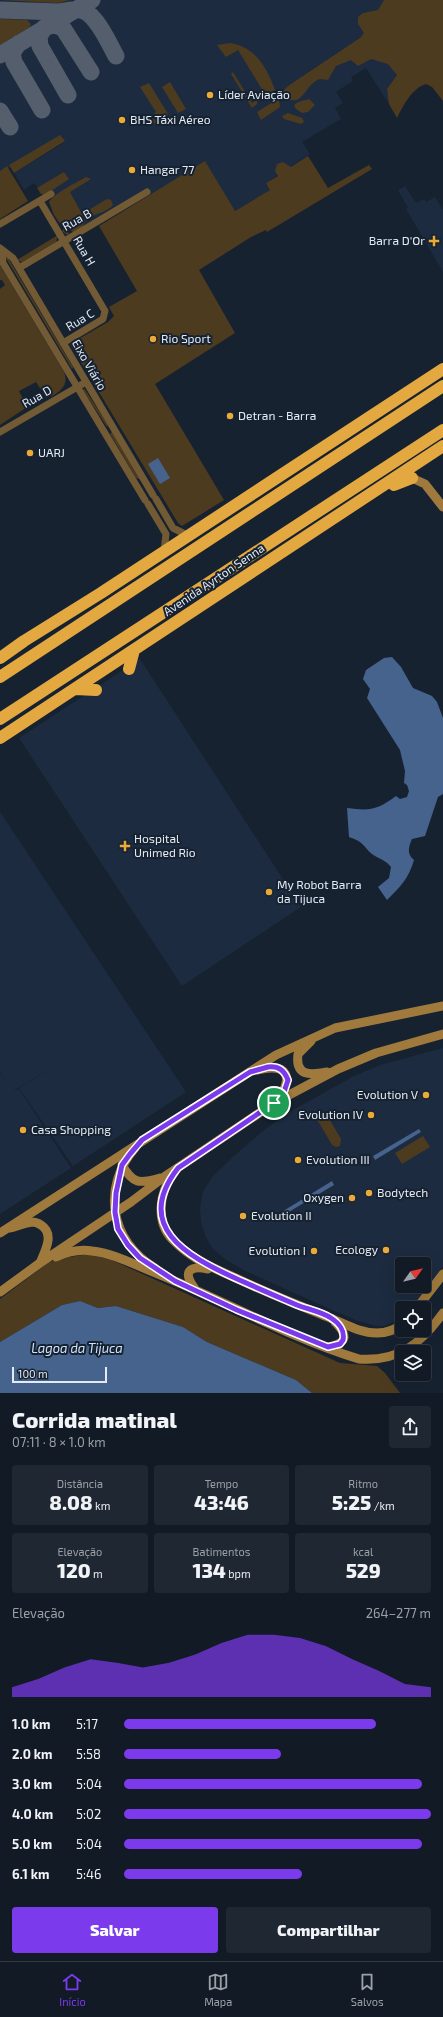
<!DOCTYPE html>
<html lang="pt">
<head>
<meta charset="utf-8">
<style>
  :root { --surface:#111a25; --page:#1e2732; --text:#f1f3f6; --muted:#9ca1a7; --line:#303842; --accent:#7c3aed }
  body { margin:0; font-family:"Exo 2",sans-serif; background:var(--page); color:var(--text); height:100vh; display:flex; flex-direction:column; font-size:15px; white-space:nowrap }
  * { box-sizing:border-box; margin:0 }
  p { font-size:13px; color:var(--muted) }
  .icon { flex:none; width:22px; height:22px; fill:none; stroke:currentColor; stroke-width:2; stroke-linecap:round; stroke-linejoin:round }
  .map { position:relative; height:1393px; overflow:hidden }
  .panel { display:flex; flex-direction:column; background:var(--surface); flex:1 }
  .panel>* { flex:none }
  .needle { width:26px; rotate:56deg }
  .controls { position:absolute; left:395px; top:1257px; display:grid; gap:8px }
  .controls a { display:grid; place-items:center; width:36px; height:36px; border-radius:4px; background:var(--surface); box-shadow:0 4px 16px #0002,0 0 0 1px var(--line); font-size:20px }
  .scale { position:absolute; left:12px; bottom:10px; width:95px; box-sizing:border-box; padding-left:4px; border:2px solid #e3ebf5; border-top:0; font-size:11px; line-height:14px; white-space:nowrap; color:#e3ebf5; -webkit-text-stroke:3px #172231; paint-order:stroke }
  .pin { position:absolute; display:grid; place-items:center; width:34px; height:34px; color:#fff; margin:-17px; border:2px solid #fff; border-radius:50%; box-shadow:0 1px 4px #0007 }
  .round { display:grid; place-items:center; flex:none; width:42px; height:42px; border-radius:4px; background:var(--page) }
  .summary { display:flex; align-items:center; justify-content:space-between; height:68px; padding:0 12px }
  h1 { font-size:22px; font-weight:800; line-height:30px }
  .metrics { display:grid; grid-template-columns:repeat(3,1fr); gap:6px; height:68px; padding:4px 12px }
  .metrics div { display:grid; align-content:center; border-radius:4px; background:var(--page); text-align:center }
  .metrics b { font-size:20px; font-weight:800 }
  .metrics small { font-size:11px; font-weight:400 }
  .metrics p { font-size:11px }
  .chart { height:112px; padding:8px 12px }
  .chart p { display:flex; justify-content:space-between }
  .chart svg { width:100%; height:72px; margin-top:4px; fill:var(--accent); opacity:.7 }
  .cta { display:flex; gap:8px; margin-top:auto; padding:8px 12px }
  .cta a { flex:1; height:46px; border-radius:4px; background:var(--accent); color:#fff; font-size:16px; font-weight:800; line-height:46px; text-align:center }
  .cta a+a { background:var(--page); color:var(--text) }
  ul { padding:0 12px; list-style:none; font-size:13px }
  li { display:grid; grid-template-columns:64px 48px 1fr; align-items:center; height:30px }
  li i { height:10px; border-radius:5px; background:var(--accent) }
  .menu { display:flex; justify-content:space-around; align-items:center; height:56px; border-top:1px solid var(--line); background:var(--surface); font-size:11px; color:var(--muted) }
  .menu a { display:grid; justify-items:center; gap:2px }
  .menu .current { color:var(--accent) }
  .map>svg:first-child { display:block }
</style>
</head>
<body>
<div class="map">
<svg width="443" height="1393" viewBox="0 0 443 1393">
  <rect width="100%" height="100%" fill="#172231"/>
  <path fill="#1c2b3f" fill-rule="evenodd" d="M0,0H400L397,75L387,89L389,104L366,68L351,77L353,81L336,92L343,103L335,108L341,119L302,142L310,154L266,183L270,190L235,211L148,194L145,189L74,231L51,194L42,192L34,183L24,190L14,173L65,142L25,158L6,170L0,197Z
    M405,186L416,203L424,199L426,202L435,197L443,210V272L406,209L408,207L398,190Z
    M140,659L301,907L182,986L19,738Z
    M0,812L186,1092L73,1166L19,1088L58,1064L13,1091L19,1089L71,1168L0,1214V1073L7,1082L0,1072Z
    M443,1048V1266L411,1308H402V1319L400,1320L384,1326H376L355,1320L243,1270L225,1259L212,1248L205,1235L201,1222L200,1208L203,1192L212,1177L234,1156L263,1131L286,1114L352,1077L380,1065ZM402,1264H424V1286H402Z"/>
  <path fill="#4d3b1f" d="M0,0H70L58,3Z
    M384,0H443V101L432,87L426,84C412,88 403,106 397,118L389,104L387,89L397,75L388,64L371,59L358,66L351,60L336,66L328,80C324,80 320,78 316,81C305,87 302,107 286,98L282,92L288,86L360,38L364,33L358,24V17L363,13L378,10Z
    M0,19L27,20L31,24L30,27L0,45Z
    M230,43C256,47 267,68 275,90L266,96L238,50L226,57L217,45Z
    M233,72L252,103L257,100V104L252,108L231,74Z
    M170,82L186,109L178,113L162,87Z
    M149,83L168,114C167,120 158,125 152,123L149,119L156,112L140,87Z
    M273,98L279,99L280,107L261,120L257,112L273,102L271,99Z
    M309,99L315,105L308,112L302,113L296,109L294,105L298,102Z
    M288,113L302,118L304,122L301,124L284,119L282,116Z
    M60,135L65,141L14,173L9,165Z
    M308,156L328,188L369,165L372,169L267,232L266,230L251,237L199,270L235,333L155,384L224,500L182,526L178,523L70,344L108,322L114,316L109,307L137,291L99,226L205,161L235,211L270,190L266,183L278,176L275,171L277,164L283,162L291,167Z
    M7,166L28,201L0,219V171Z
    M64,172L69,179L45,195L41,194L37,188Z
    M86,177L91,179L70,192L82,214L107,199L111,200L113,205C108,212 95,213 88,219C82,225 84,227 74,233L68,228L67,229L69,234L67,235L62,231L64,229L54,215L49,202C53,194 77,182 86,177Z
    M58,235L56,242L22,262L17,260Z
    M6,258H8L73,367L72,369Z
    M0,265L64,372C69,385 61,391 51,397L49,393L45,396L36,382L19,391L27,407L0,425V289L5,285L2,280H0Z
    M84,388L108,425L107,427L83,390Z
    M112,432L139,478V479L136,478L110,434Z
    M324,1114L327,1115L341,1139L340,1146L336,1147L332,1145L318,1121V1117Z
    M423,1136L430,1147L402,1164L395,1153Z
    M96,1253L340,1363L377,1366L385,1373L400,1393H312L296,1380L207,1342L183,1327L116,1306L98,1308L80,1301L62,1305L0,1342V1299L49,1262L70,1257Z"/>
  <path fill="#45638d" d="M158,458L170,478L160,484L148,464Z
    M392,657L401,667L413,688L432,696L437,702L443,718V794L438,797L425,836L412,839C409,846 406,854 414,860C409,878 400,887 387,900L378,887L389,878L391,867C386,860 379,859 372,854C362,845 364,842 349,837L347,808C370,811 377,810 396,796L400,799L407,797L409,791L407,785L404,783L405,771L400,750L367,698L370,689L363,679L366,670L384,658Z
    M419,1129L421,1132L375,1160L373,1156Z
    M332,1181L334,1185L282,1216L280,1213Z
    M80,1301L98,1308L116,1306L183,1327L207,1342L296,1380L312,1393H0V1342L62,1305Z"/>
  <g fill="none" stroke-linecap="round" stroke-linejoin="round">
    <path stroke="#545e6c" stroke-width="17" d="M0,10L59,12L72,10
      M76,10C94,7 108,42 116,56
      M48,26L55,25L63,28L91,72
      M44,28L39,37L40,46L68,95
      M19,43L12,53L14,62L42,110
      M0,55L92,0
      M0,111L10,127"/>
    <path stroke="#725a35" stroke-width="7" d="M40,201L105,311L103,319L63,343
      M0,224L51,194
      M0,248L13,258L153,495
      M2,251L3,263L145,500
      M19,268L147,192
      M0,432L86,382
      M156,499L173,528L189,536
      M148,504L166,534L164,551"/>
    <path stroke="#9f7a3c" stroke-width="9" d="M412,478L425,484L443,507
      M311,1041L298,1054C295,1077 311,1075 327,1072
      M258,1070C288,1062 295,1078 276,1101
      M135,1148C101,1187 110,1241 155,1268
      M122,1165C133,1184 139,1184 160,1178
      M174,1173C159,1192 155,1222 173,1240C191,1259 215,1269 238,1279C267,1293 296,1304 325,1316C342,1322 358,1333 377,1333C386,1333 395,1330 402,1324
      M10,1228C17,1226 25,1223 32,1222C35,1222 38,1223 41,1225C55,1234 45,1251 40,1263
      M0,1233L276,1055L335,1028L443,1006
      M56,1257C67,1252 80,1249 92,1251C114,1253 137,1266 158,1274C225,1301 290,1338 359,1359C398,1362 421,1344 443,1313
      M195,1289C182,1272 189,1265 208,1269
      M0,1292L40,1263L131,1202L164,1177L274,1103L338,1069L376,1053L443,1034
      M417,1308L443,1274
      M328,1347C348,1343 348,1335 335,1322"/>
    <path stroke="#e3a840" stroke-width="12" d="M394,485L412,478
      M0,658L24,641L101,593L443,369
      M129,669L134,650
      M0,677L443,386
      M75,689L96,690
      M0,719L443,430
      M0,738L443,446"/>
  </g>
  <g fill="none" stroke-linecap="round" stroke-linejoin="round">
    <g stroke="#fff" stroke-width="8">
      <path id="route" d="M268,1067C279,1066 284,1070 288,1080L284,1092L274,1103L178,1168C133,1226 186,1256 235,1278C255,1287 276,1296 297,1305C307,1309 322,1312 331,1318C339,1323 345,1331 343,1340L340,1344L328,1347L237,1310L175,1281L140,1258L128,1245L118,1229L115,1212L116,1193L122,1165L130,1154L142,1140L250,1072Z"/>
    </g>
    <use href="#route" stroke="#7c3aed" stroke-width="5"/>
  </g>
  <g fill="#eaaa38" stroke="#172231" stroke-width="1.5">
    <circle cx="210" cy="95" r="4"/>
    <circle cx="122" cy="120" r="4"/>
    <circle cx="132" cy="170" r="4"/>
    <path d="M432 235h4v4h4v4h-4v4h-4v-4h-4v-4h4z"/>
    <circle cx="153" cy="339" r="4"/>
    <circle cx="230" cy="416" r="4"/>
    <circle cx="30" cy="453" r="4"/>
    <path d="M123 840h4v4h4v4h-4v4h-4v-4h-4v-4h4z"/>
    <circle cx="269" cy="892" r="4"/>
    <circle cx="426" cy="1095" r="4"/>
    <circle cx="371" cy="1115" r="4"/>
    <circle cx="23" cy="1130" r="4"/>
    <circle cx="298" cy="1160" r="4"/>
    <circle cx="369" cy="1193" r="4"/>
    <circle cx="352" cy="1198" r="4"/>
    <circle cx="243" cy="1216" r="4"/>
    <circle cx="386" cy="1250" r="4"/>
    <circle cx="314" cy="1251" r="4"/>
  </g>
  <g text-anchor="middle" stroke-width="4" stroke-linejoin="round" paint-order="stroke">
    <g font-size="12" fill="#e3ebf5" stroke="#172231" text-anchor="start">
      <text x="218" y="99">Líder Aviação</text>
      <text x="130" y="124">BHS Táxi Aéreo</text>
      <text x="140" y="174">Hangar 77</text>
      <text x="425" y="245" text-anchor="end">Barra D'Or</text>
      <text x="161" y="343">Rio Sport</text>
      <text x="238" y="420">Detran - Barra</text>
      <text x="38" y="457">UARJ</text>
      <text x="134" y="843">Hospital<tspan x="134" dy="14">Unimed Rio</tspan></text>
      <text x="277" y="889">My Robot Barra<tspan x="277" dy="14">da Tijuca</tspan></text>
      <text x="418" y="1099" text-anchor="end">Evolution V</text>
      <text x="363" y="1119" text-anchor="end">Evolution IV</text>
      <text x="31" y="1134">Casa Shopping</text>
      <text x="306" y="1164">Evolution III</text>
      <text x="377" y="1197">Bodytech</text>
      <text x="344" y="1202" text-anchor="end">Oxygen</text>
      <text x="251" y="1220">Evolution II</text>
      <text x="378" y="1254" text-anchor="end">Ecology</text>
      <text x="306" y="1255" text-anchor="end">Evolution I</text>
    </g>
    <g font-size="12" fill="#e3ebf5" stroke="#172231">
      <text transform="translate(77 220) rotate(-30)" y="4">Rua B</text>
      <text transform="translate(84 251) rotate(60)" y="4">Rua H</text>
      <text transform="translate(80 320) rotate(-31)" y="4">Rua C</text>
      <text transform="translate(89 365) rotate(60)" y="4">Eixo Viário</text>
      <text transform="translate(37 397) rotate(-30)" y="4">Rua D</text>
      <text transform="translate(214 580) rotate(-34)" y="4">Avenida Ayrton Senna</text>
    </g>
    <g font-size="13" font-style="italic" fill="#cee2fd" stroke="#172231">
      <text x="77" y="1353">Lagoa da Tijuca</text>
    </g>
  </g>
</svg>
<div class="controls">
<a><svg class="needle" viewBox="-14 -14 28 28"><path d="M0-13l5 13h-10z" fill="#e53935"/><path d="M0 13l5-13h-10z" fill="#9ca1a7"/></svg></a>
<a><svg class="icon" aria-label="locate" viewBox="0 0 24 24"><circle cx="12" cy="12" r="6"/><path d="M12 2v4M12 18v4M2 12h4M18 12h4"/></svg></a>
<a><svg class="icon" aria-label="layers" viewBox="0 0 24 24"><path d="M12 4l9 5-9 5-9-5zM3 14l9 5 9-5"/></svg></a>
</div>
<div class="scale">100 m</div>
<div class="pin" style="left:274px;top:1103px;background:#1e9e55"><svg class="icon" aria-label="arrive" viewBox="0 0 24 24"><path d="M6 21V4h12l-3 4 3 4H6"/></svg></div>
</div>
<section class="panel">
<div class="summary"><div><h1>Corrida matinal</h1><p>07:11 · 8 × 1.0 km</p></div><a class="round"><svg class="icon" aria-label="share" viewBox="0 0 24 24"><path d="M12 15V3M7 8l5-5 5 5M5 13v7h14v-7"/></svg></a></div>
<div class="metrics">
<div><p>Distância</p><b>8.08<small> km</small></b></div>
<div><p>Tempo</p><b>43:46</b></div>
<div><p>Ritmo</p><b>5:25<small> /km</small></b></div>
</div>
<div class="metrics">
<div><p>Elevação</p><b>120<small> m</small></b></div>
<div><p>Batimentos</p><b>134<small> bpm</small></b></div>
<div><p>kcal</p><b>529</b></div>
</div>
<div class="chart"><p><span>Elevação</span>264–277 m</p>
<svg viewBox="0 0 160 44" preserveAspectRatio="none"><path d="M0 44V38L10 33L20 26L30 21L40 23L50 26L60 23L70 18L80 11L90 6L100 6L110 8L120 13L130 21L140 28L150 36L160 38V44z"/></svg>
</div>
<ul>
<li><b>1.0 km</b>5:17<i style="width:82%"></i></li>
<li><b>2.0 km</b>5:58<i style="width:51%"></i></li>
<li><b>3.0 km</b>5:04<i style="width:97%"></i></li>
<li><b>4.0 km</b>5:02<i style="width:100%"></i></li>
<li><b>5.0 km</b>5:04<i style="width:97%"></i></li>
<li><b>6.1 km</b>5:46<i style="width:58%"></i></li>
</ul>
<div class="cta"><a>Salvar</a><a>Compartilhar</a></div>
</section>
<nav class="menu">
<a class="current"><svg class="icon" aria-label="home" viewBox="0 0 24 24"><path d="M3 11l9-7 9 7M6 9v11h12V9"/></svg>Início</a>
<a><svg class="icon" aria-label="map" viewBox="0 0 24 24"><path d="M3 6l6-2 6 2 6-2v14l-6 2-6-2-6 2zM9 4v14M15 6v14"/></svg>Mapa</a>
<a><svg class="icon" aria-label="saved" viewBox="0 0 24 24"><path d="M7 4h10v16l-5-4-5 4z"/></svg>Salvos</a>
</nav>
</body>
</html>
